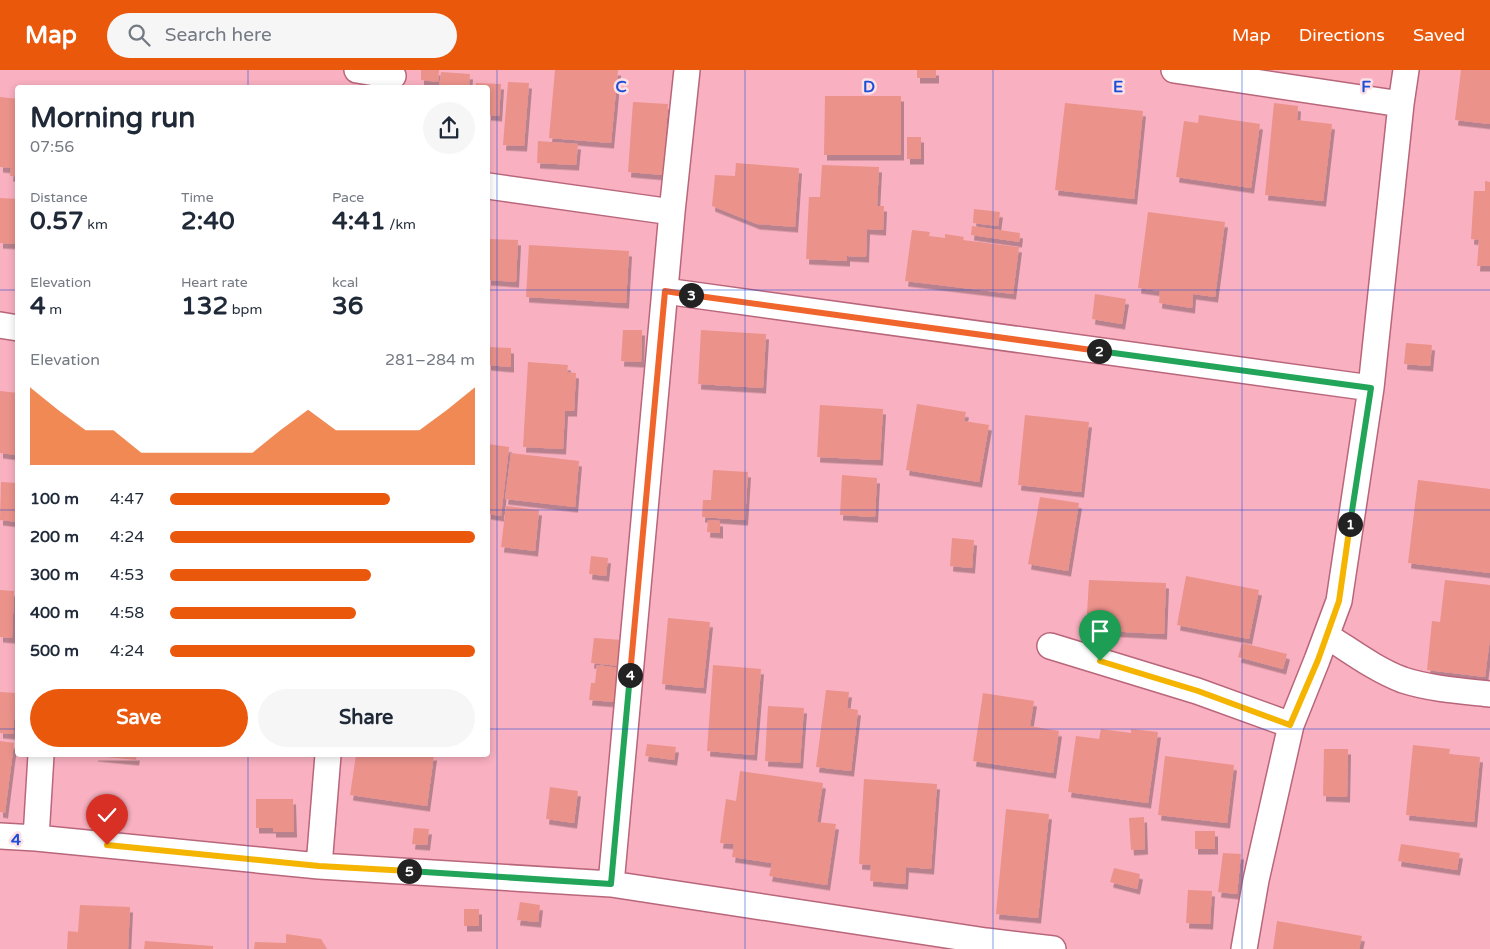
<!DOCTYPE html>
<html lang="en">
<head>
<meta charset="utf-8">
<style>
  :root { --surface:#fff; --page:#f6f6f7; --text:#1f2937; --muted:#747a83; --accent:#ea580c }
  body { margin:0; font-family:"Varela Round",sans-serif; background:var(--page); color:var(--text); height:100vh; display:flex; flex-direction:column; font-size:19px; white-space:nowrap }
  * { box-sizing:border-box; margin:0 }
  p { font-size:16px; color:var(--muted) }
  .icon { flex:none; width:28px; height:28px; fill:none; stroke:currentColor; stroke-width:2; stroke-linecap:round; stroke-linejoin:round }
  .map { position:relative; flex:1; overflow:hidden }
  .sheet { position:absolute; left:15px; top:15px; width:475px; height:672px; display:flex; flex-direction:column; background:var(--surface); border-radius:5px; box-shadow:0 2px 8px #0003 }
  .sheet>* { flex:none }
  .pin { position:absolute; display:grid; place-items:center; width:42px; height:42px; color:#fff; margin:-51px -21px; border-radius:50% 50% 50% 0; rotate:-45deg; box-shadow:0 0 5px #0007 }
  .pin .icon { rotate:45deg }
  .km { position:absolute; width:25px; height:25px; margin:-12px; border-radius:50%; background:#222; color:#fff; font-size:14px; line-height:25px; text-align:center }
  .round { display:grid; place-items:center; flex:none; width:52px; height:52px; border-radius:26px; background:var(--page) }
  .head { display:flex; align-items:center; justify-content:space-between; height:85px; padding:0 15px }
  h1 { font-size:28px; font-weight:800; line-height:38px }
  .stats { display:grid; grid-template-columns:repeat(3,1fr); gap:8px; height:85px; padding:5px 15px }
  .stats div { display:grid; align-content:center }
  .stats b { font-size:25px; font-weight:800 }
  .stats small { font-size:14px; font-weight:400 }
  .stats p { font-size:14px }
  .chart { height:140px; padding:10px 15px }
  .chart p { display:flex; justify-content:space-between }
  .chart svg { width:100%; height:90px; margin-top:5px; fill:var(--accent); opacity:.7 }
  .button { display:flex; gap:10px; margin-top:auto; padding:10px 15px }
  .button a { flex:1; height:58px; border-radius:30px; background:var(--accent); color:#fff; font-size:20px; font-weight:800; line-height:58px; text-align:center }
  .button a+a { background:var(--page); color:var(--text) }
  ul { padding:0 15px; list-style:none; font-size:16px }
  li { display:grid; grid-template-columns:80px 60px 1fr; align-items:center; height:38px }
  li i { height:12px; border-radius:6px; background:var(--accent) }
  header { display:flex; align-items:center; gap:30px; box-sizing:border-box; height:70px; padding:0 25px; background:var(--accent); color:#fff }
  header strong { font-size:24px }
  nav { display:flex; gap:28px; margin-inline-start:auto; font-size:18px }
  .search { width:350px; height:45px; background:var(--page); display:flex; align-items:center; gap:12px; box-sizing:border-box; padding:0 18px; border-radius:28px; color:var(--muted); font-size:19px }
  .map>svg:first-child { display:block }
</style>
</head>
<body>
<header>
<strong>Map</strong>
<div class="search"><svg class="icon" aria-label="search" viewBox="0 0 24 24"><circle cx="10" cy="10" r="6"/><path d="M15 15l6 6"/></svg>Search here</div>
<nav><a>Map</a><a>Directions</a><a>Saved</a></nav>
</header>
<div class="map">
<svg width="1490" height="879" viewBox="0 0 1490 879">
  <defs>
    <filter id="shadow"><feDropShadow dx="3" dy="5.5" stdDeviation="0" flood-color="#0004"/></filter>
  </defs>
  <rect width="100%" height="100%" fill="#f9b0c0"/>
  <path fill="#eb928b" filter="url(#shadow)" d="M421,0H439L438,12L421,10Z
    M555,0H618L611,73L549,68Z
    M917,0H936V8H917Z
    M1461,0H1490V54L1455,50Z
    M441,2L470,4L469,18H439Z
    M508,12L529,13L524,76L503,75Z
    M476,13L501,14L499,46L488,45V18H475Z
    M825,26H901V85H824Z
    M0,27L18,29V106H10L11,98L0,97Z
    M633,32L668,34L663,105L628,102Z
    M1065,33L1143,41L1134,129L1055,120Z
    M1274,33L1298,36L1297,50L1332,54L1323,131L1265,125Z
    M1199,45L1260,54L1251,118L1176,107L1184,51L1198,53Z
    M907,67H921V89H907Z
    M538,71L578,74L576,95L537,93Z
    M736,93L799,98L795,157L757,154L712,136L715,105L735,106Z
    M822,95L879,97L877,136H884L883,160L867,159L866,187L847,186V191L806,189L809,127H820Z
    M1485,111L1490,112V196H1477L1479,170L1471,169L1474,121H1485Z
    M0,128L18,129V174L0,173Z
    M974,139L1000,142L998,156L973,153Z
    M1148,142L1225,152L1215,227L1193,224L1192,238L1159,233L1160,221L1138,218Z
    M972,156L1020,163L1019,172L971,165Z
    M912,160L930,162L929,166L945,168V164L964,167L963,170L1019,177L1013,224L905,211Z
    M488,169L518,170L516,212L488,210Z
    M529,175L629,181L626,233L526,227Z
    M1095,224L1126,229L1122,254L1092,249Z
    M623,260H642L641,292L621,291Z
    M701,260L766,264L763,318L698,314Z
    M1406,273L1432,275L1430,296L1404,294Z
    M488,277L511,278V297L488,295Z
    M528,292L568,295L567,302L576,303L574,341H565L563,379L523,377Z
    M0,321L18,323L17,385L0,383Z
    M917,334L966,342L964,351L989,355L979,412L906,400Z
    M820,335L883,339L880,390L817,387Z
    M1025,345L1089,352L1081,422L1018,415Z
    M488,374L509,377L501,446L488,444Z
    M511,383L579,391L575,437L505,429Z
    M713,400L748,402L745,450L702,447L703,430H711Z
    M842,405L877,408L875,447L840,445Z
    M1418,410L1490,419V503L1408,493Z
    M1,412L18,413V452L0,450Z
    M1040,427L1079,433L1068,501L1028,494Z
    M506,436L539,440L535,481L501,477Z
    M708,450L720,451V463L707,462Z
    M952,468L974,470L972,498L950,496Z
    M591,486L608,488L606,506L589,504Z
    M1186,506L1259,520L1249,569L1177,555Z
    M1089,510L1166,513L1164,564L1086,560Z
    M1445,510L1490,515V568L1485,607L1427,600L1432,551L1440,552Z
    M0,520L14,521L12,568L0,567Z
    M668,548L710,552L703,618L662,614Z
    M594,568L622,570L619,596L591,593Z
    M1242,573L1287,584L1283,599L1238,587Z
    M597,595L619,598L615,632L589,630L591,613H595Z
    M713,595L761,599L754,685L707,681Z
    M826,620L849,622L847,638L858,640L851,701L816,697Z
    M0,622L16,623L13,664L0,663Z
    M983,623L1034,631L1030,656L1059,661L1053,703L973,691Z
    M768,636L804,638L800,693L765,691Z
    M1101,659L1131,663V659L1158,662L1148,733L1068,722L1076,666L1099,669Z
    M0,671L14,673L5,743L0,742Z
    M647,674L676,677L674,690L645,686Z
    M1413,675L1450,679L1449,684L1480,687L1474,752L1406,745Z
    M1324,679H1348L1347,727L1323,726Z
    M95,685H137L136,690L95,686Z
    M356,685H434L427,736L350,725Z
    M1165,686L1234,695L1227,753L1158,745Z
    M740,701L823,713L817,752L836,754L827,815L769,806L772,793L732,787L734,774L720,773L726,729L736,731Z
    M864,709L937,714L931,799L906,797L905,814L870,811L871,795L859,794Z
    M550,717L578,721L574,753L546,749Z
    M256,729H293L294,762H273V758H256Z
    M1006,739L1049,744L1038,848L996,844Z
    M1144,747L1145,779L1131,780L1129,748Z
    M414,758L429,759L427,775L412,774Z
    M1195,761H1215V779H1195Z
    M1401,774L1460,783L1457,800L1398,791Z
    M1223,783L1241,784L1237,824L1218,822Z
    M1114,798L1140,804L1137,819L1110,812Z
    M1188,820L1212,821L1210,854L1186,853Z
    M520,832L540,835L538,852L517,850Z
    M80,835L130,837L128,879H67L68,861L78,862Z
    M464,839H479V856H464Z
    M1277,851L1362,866L1359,879H1273Z
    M286,864L321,869L327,879H254L255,872L286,873Z
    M145,871L213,876V879H144Z"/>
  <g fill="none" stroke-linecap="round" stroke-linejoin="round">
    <g stroke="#b9667b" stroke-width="28">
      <path id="street" d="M357,0L393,6
        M1174,0L1401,34
        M488,116L672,142
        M665,221L1371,318
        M0,255L18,258
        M1327,566C1351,581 1376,600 1403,610C1431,619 1461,621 1490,624
        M1050,576L1197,621L1291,655
        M0,766L36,768L319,796L611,814L986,871L1053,879
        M36,768L41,685
        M319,796L328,685
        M611,814L672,142L687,0
        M1244,879L1256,810L1291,655L1317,590L1339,531L1371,318L1401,34L1406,0"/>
    </g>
    <use href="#street" stroke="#fff" stroke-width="25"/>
  </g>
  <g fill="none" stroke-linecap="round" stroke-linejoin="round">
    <g stroke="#fff" stroke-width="10">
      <path id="split-1" d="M1100,591L1198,621L1290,655L1318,590L1339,531L1350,454"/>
    </g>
    <g stroke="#fff" stroke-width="10">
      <path id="split-2" d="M1099,281L1371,318L1350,454"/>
    </g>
    <g stroke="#fff" stroke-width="10">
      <path id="split-3" d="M691,225L1099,281"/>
    </g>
    <g stroke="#fff" stroke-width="10">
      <path id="split-4" d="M630,605L665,221L691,225"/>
    </g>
    <g stroke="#fff" stroke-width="10">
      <path id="split-5" d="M409,801L611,814L630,605"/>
    </g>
    <g stroke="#fff" stroke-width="10">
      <path id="split-6" d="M107,775L319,796L409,801"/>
    </g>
    <use href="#split-1" stroke="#f5b400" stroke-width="6"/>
    <use href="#split-2" stroke="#22a559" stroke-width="6"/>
    <use href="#split-3" stroke="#f0652b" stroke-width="6"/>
    <use href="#split-4" stroke="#f0652b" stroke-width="6"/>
    <use href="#split-5" stroke="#22a559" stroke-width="6"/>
    <use href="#split-6" stroke="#f5b400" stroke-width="6"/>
  </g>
  <path fill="none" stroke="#1d4ed8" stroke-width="1" stroke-opacity="0.55" d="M248,0V18M497,0V879M745,0V879M993,0V879M1242,0V879M0,220H18M488,220H1490M0,440H18M488,440H1490M0,659H18M488,659H1490M248,685V879"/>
  <g font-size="16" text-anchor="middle" font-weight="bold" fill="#1d4ed8" stroke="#fce0e5" stroke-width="5" stroke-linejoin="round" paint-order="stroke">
    <text x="621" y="22">C</text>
    <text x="869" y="22">D</text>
    <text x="1118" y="22">E</text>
    <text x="1366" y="22">F</text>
    <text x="16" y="775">4</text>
  </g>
</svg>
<div class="pin" style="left:1100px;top:591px;background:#1e9e55"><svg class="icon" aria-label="arrive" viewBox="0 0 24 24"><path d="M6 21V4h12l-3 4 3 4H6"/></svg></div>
<div class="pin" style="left:107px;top:775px;background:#d93025"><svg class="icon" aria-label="check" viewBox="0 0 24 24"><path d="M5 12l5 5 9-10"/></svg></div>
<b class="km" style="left:1350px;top:454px">1</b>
<b class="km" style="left:1099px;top:281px">2</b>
<b class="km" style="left:691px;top:225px">3</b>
<b class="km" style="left:630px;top:605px">4</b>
<b class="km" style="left:409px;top:801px">5</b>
<section class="sheet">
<div class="head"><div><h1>Morning run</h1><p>07:56</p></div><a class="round"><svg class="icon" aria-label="share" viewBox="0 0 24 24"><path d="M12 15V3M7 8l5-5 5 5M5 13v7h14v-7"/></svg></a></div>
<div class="stats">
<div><p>Distance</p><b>0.57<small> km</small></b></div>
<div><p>Time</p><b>2:40</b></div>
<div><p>Pace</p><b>4:41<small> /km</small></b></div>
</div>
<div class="stats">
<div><p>Elevation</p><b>4<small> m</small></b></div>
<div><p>Heart rate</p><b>132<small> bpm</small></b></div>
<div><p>kcal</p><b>36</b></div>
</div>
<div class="chart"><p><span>Elevation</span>281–284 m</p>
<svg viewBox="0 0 160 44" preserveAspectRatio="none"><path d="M0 44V6L10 17L20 27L30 27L40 38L50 38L60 38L70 38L80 38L90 27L100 17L110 27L120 27L130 27L140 27L150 17L160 6V44z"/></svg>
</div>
<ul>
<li><b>100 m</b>4:47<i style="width:72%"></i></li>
<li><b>200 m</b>4:24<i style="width:100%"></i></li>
<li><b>300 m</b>4:53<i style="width:66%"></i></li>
<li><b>400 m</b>4:58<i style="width:61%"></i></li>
<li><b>500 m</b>4:24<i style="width:100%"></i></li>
</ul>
<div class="button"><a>Save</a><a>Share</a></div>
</section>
</div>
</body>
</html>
